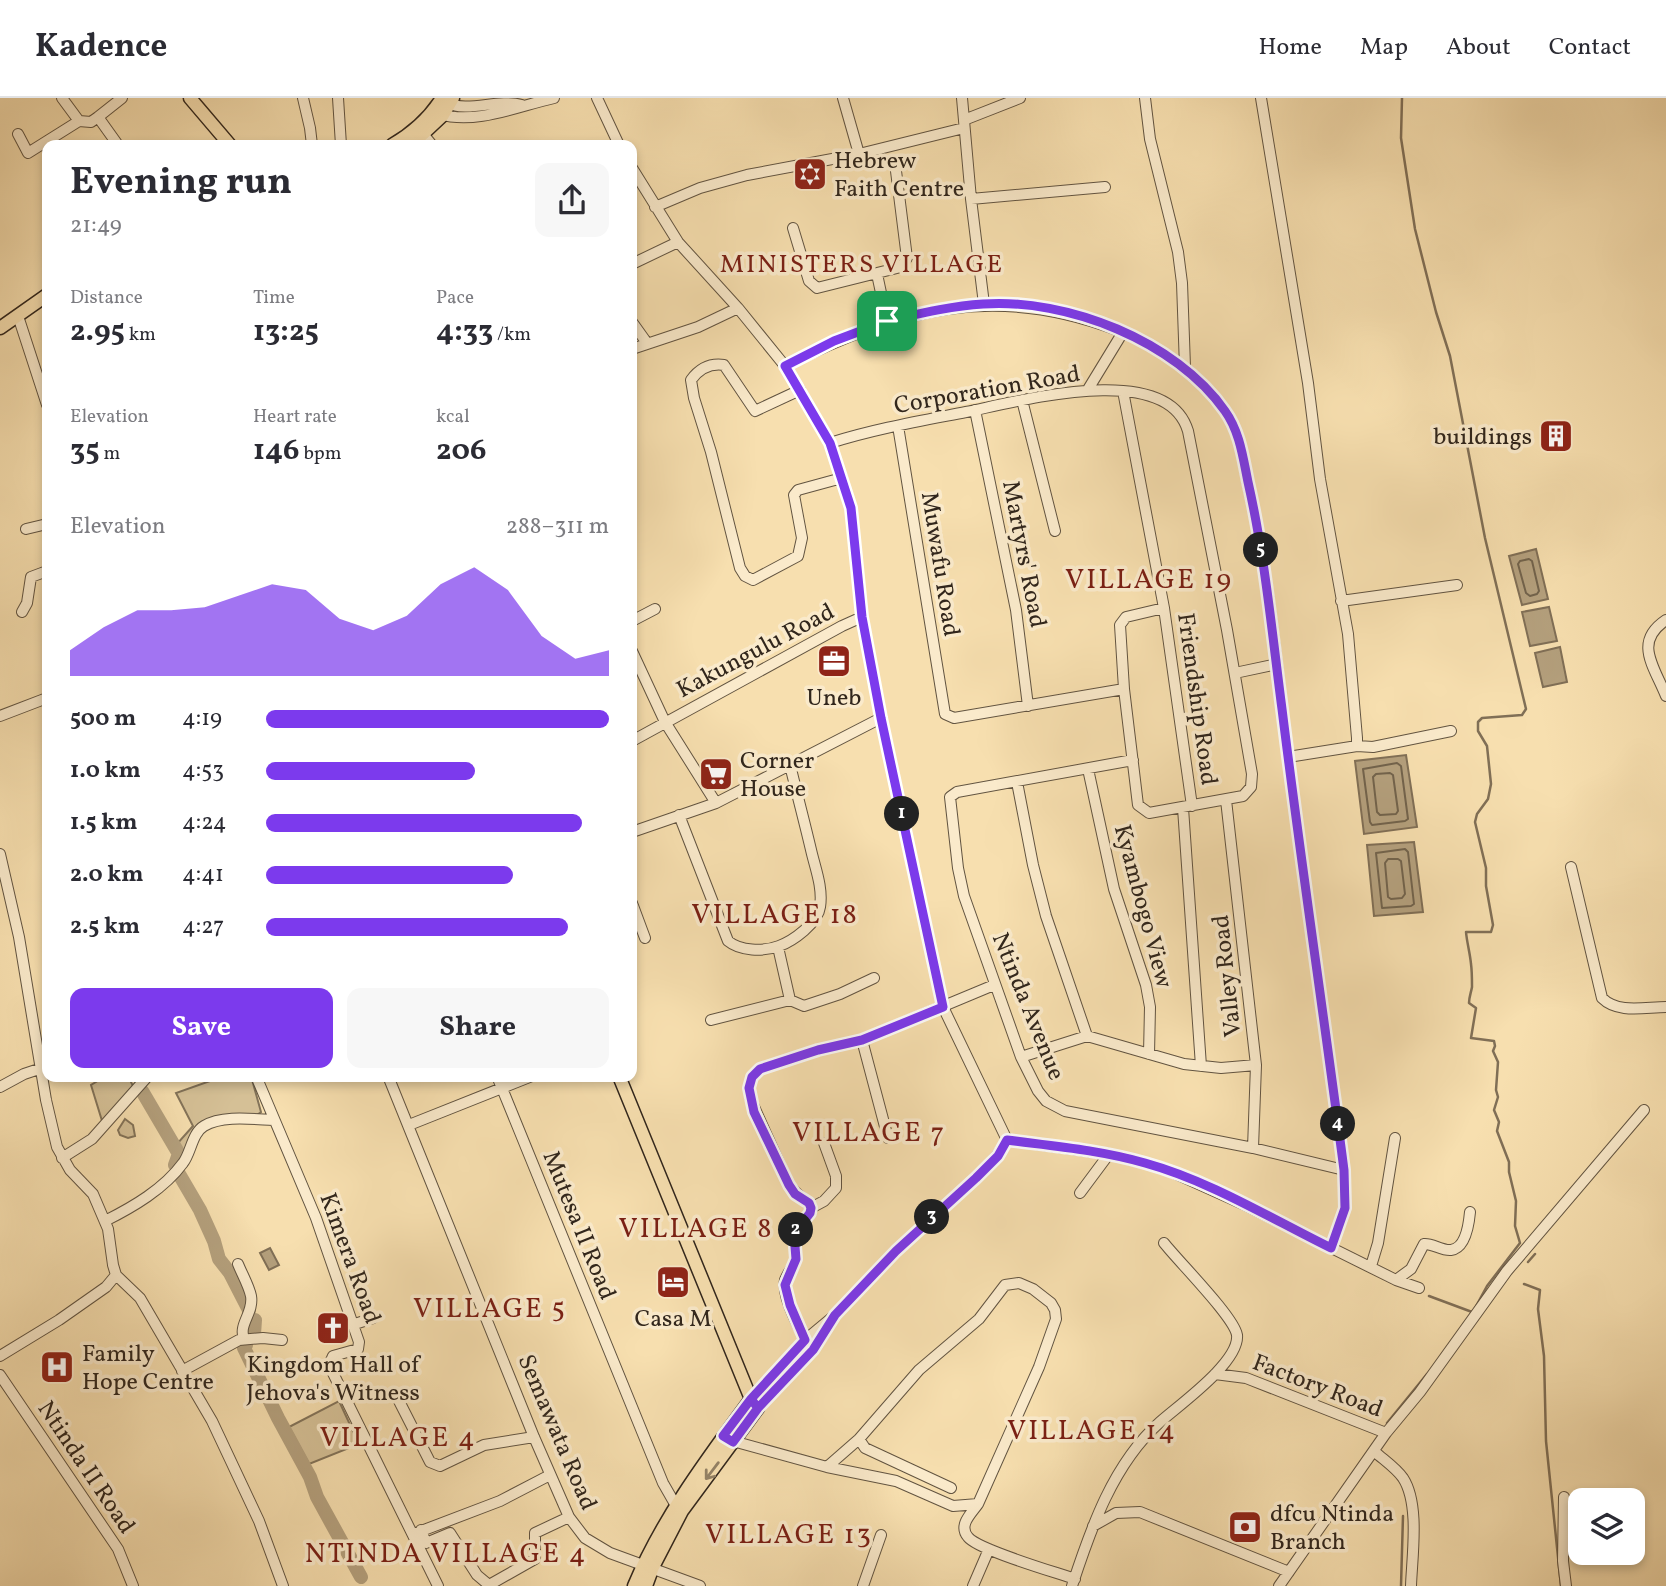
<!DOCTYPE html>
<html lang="en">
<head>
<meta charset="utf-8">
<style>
  :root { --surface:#fff; --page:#f7f7f7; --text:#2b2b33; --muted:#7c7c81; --line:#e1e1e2; --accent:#7c3aed }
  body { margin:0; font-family:Vollkorn,serif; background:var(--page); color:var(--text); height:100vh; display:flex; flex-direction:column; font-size:26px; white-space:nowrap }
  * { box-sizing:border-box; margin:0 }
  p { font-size:23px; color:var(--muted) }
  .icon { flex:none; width:38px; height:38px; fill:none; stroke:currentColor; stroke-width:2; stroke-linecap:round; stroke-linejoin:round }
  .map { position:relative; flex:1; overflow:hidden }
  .details { position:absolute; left:42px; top:42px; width:595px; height:942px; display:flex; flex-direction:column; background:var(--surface); border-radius:14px; box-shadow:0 4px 10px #0003 }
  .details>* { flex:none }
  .buttons { position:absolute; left:1568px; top:1390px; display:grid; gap:14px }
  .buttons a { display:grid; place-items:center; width:77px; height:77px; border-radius:14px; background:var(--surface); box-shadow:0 4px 10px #0003; font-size:35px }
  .pin { position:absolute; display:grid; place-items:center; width:60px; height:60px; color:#fff; margin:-30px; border-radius:14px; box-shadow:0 4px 10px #0006 }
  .km { position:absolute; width:35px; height:35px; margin:-18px; border-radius:50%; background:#222; color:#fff; font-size:19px; line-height:35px; text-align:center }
  .round { display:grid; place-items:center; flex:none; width:74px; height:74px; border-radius:14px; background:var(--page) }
  .headline { display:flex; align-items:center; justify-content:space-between; height:119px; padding:0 28px }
  h1 { font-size:38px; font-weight:700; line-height:52px }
  .figures { display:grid; grid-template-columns:repeat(3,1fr); gap:10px; height:119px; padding:7px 28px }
  .figures div { display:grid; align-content:center }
  .figures b { font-size:30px; font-weight:700 }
  .figures small { font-size:19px; font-weight:400 }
  .figures p { font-size:19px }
  .chart { height:196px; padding:14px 28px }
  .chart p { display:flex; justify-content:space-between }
  .chart svg { width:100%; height:126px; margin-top:7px; fill:var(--accent); opacity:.7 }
  .cta { display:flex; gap:14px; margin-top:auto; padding:14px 28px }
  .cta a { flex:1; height:80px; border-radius:14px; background:var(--accent); color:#fff; font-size:28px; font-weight:700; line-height:80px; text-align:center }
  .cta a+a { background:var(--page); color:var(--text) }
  ul { padding:0 28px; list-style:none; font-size:23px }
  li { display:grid; grid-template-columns:112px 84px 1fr; align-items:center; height:52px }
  li i { height:18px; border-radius:9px; background:var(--accent) }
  header { display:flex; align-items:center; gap:42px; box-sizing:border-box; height:98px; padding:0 35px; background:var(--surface); border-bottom:2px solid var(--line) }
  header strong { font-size:33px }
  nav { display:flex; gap:38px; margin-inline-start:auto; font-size:24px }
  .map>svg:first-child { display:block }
</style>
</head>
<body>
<header>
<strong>Kadence</strong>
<nav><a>Home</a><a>Map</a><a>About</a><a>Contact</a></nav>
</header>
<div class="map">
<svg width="1666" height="1488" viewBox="0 0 1666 1488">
  <rect width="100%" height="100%" fill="#f7dfaf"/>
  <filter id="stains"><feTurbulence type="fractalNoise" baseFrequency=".00286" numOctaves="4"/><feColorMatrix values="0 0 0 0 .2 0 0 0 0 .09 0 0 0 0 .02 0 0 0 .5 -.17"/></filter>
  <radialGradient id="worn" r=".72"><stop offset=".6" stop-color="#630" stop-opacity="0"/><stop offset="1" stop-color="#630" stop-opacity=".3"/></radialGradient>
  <path fill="#d5c096" stroke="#837359" stroke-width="2" d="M106,978H128L134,990L103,1026L91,987Z
    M224,978H251L261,1014L257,1017L211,1020L184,1060L176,1047L193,1028L176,995Z
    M125,1021L133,1027L135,1038L128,1040L120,1037L118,1032Z
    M339,1303L359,1346L309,1366L289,1329Z"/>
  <path fill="#b4a07d" stroke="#806f56" stroke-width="2" d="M1536,451L1548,501L1522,507L1509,458Z
    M1549,509L1557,543L1530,548L1522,514Z
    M1560,549L1567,584L1543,589L1535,555Z
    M1406,657L1417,729L1364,736L1355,663Z
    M1414,744L1423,814L1374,818L1367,747Z
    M270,1150L279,1167L269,1172L260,1155Z"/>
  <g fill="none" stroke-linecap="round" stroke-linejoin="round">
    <path stroke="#72634c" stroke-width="2" d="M1529,461L1532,463L1539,493L1537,496L1530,498L1526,495L1518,466L1520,463Z
      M1397,665L1401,668L1408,721L1405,723L1372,727L1370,724L1363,671Z
      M1390,675L1393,677L1398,713L1396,716L1380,717L1377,714L1373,679L1376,676Z
      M1405,751L1408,754L1414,806L1411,808L1382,810L1376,755Z
      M1388,761H1398L1401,763L1405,796L1402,800L1391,801L1388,799L1385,765Z"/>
    <path stroke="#806f56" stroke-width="2.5" d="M1402,0L1401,40L1415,131L1436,214L1450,258L1485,440L1526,611L1522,617L1482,620L1478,624V633L1487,648L1491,686L1488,701L1477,716L1475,724L1486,770V788L1493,827L1491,834H1466C1467,845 1470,855 1471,866C1472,873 1472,882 1472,889C1471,895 1469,899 1469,905L1476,910L1471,940L1494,943L1495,948L1493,953L1498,964L1496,992L1498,999L1494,1012L1499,1024L1497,1033L1509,1064V1074L1516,1103L1515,1128L1520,1145L1487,1188L1474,1212
      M1528,1164L1535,1156
      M1524,1186L1540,1192L1538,1211L1544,1258L1546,1343L1561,1488
      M1429,1198L1472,1214
      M1387,1325L1427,1276
      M1401,1488L1403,1418"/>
    <path stroke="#b4a07d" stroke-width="14" d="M142,993L179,1056L175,1067
      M179,1076L200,1112L214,1143L219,1161L230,1175L249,1212
      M254,1236L255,1222
      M246,1247L244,1250L278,1320L310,1379L317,1399L361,1479"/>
    <g stroke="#625441" stroke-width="12">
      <path id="minor" d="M62,0L79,23L91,24L98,19
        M303,0L310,30L312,47
        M338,0L341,47
        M597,0L619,47
        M843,0L859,56
        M962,0L971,101L984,206
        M1145,0L1150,41L1178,154L1182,185L1185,269
        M1261,0L1308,285L1320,381L1348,536L1357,640V648L1288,659
        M444,4C470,16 495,0 522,7
        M439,16C476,27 518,8 554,0
        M964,22L1020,0
        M18,36L28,55L79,23
        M424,37L432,47
        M118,47L98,19L122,0
        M632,70L678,144L738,210L785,268L830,345L851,410L862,519L881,620L943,909L1007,1042
        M971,101L1105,89
        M655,109L700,90L747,77L859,56L964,30
        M793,130L809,183L817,190L901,169L907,160L896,73
        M632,166L678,144
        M877,176L887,223
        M18,218L47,307
        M632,224L647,245
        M632,251L698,229L738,210
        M785,268C899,211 994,185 1117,232C1161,249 1199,275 1226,314C1240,335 1243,361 1248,386C1265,460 1273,535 1282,610C1301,764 1324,918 1344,1072L1345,1110L1331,1150
        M800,292L755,313L724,267C710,265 699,271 691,282L694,300L711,354L740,470L745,478L753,482L798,458L802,440L794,397L798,392L842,380
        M1087,293L1123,234
        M1123,293L1164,510L1192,708
        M1022,302L1055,433
        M975,312L1016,512L1028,608
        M898,328L945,616L954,620L1124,591
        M830,345C874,331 920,323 966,314C1016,304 1167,261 1188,333L1227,532L1252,676L1251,689L1243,698L1149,715L1138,707L1124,591L1120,527L1126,519L1164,510
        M26,431L47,426
        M1341,503L1457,487
        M22,514L27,505L31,479L47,473
        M1666,522C1633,544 1654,568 1666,598
        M632,523L655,511
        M632,553L665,624L716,705
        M1235,575L1277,566
        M0,618L47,600
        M632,643L842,528L862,519
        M1357,648L1373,649L1451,633
        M1133,662L957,694L950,699L958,770L964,798L1021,959L1038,993L1046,1003L1065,1013L1253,1050L1344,1072
        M1088,671L1114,791L1146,887L1150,909L1149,956
        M1017,684L1033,767L1046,818L1087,938
        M1226,702L1256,967L1253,1050
        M1183,710L1201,968
        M679,717L728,843C740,853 763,854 779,848C793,843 818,825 820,809C823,791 816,772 812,756C805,726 797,696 790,667
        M632,734L716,705L881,620
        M0,756L19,839L46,1002L57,1049L70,1072L93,1096L108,1131L113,1167L116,1177L140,1200L212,1323L259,1423L283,1488
        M1571,769L1602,900C1618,916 1645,909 1666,909
        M632,805L645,840
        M778,849L790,902
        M711,922L790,902L804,908L840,896L874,880
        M862,942L888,1040
        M1021,959L1087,938L1184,966L1221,970L1256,967
        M256,978L316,1120L359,1244L358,1251L333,1258L329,1267L438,1488
        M388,978L534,1339L569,1419L585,1440L610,1455L700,1488
        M497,978L663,1385L675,1406
        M0,989L24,976L42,970
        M409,1027L532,978
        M1007,1042L1109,1056L1163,1070L1243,1106L1396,1182L1419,1190
        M62,1060L92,1041L148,978
        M1080,1095L1109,1056
        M811,1110L824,1103L836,1090V1078L824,1045
        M105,1123C133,1109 164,1091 183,1065C191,1055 192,1035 204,1028C222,1017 252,1021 273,1022
        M238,1166C242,1176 249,1188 251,1198C254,1215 238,1226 244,1241
        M1371,1168L1378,1145L1395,1040
        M1396,1182L1411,1171L1424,1146C1432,1145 1442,1153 1451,1152C1466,1150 1469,1125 1470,1114
        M352,1227L373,1220
        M813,1252C803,1239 781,1199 785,1182C788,1173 796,1168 796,1158C796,1149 792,1140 796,1131C800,1125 813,1118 811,1109C810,1106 793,1093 789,1087L751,1002L749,990L752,979L760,971L818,952L862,942L994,887
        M0,1258L59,1222L106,1189L116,1177
        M182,1273L239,1242L263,1240L282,1242
        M1215,1276L1246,1280L1386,1335L1279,1488
        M0,1277L118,1451L133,1488
        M398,1301L430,1364L440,1368L484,1347L534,1339
        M751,1301L805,1242L835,1217L896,1153L976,1080L997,1058L1007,1042
        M758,1310L813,1252L829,1226
        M1386,1335L1420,1294L1507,1173L1644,1012
        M859,1341L865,1350L951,1390
        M729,1342L827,1369L896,1383L953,1408L978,1406
        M1375,1354C1384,1362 1396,1370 1403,1380C1420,1406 1412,1458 1411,1488
        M827,1369L859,1341L919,1272L979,1221L1005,1187L1019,1185L1033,1191L1051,1205L1055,1212L1056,1221L1039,1269L978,1406C971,1416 958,1427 968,1439C978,1452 1055,1474 1075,1481
        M1564,1399L1563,1463L1566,1488
        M1093,1428L1116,1415L1140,1414L1289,1474
        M421,1432L426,1445L450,1435L477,1477L489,1487L535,1461V1435L569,1419
        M416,1435L500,1403L550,1377
        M863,1488L881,1437
        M973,1488L989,1451
        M1072,1488C1091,1430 1113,1366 1160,1324C1179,1307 1240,1264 1237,1237C1234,1219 1179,1164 1164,1145"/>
    </g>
    <g stroke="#31261c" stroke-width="15">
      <path id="major" d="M190,0L230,47
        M392,47C411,36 430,19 442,0
        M411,47L443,17L453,0
        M0,230L47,197
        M619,978L751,1301L758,1310L682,1413L653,1469L646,1488
        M634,1488C663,1419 707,1361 751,1301"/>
    </g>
    <use href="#minor" stroke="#faeacb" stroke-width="10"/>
    <use href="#major" stroke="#f7dfaf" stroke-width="12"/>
  </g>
  <defs><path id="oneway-shaft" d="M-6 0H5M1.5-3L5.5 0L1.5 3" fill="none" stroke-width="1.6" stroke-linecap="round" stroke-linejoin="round" transform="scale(1.75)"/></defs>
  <use stroke="#948266" href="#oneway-shaft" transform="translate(712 1373) rotate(127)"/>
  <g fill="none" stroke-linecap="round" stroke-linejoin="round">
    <g stroke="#fff" stroke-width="14">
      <path id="route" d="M887,223L834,243L785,268L830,345L851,410L862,519L881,620L943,909L862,942L818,952L760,971L752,979L749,990L754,1014L789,1087L795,1096L809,1105L811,1110L810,1115L794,1136L796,1161L785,1187L790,1207L805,1242L751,1301L758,1310L733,1344L723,1338L751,1301L758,1310L813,1252L835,1217L896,1153L976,1080L998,1058L1007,1042C1053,1048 1100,1052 1145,1065C1210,1083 1270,1120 1331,1150L1345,1110L1344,1072C1324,918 1301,765 1282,611C1272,535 1265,459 1248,384C1243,360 1240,334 1225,313C1176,243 1067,200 983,206C950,208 918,216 887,223"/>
    </g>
    <use href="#route" stroke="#7c3aed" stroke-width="9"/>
  </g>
  <defs>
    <g id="synagogue-square" transform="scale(1.75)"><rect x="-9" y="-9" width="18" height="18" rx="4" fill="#8f2418" stroke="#faeacb"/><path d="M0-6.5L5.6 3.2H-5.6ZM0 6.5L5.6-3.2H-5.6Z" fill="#fff"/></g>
    <g id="building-square" transform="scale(1.75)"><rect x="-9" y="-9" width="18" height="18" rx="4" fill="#8f2418" stroke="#faeacb"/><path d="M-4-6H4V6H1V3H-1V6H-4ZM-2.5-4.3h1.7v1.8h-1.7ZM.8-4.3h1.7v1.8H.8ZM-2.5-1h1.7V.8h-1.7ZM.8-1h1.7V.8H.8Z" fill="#fff"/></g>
    <g id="office-square" transform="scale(1.75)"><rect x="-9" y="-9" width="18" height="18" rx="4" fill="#8f2418" stroke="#faeacb"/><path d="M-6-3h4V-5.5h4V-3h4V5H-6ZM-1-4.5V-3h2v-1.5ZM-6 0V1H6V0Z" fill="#fff"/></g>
    <g id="supermarket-square" transform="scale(1.75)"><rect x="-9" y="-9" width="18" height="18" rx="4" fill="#8f2418" stroke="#faeacb"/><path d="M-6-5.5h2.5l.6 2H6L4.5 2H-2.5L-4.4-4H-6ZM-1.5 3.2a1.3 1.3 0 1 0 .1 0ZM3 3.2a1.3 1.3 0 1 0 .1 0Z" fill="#fff"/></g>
    <g id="hotel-square" transform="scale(1.75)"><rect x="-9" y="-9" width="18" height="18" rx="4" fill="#8f2418" stroke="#faeacb"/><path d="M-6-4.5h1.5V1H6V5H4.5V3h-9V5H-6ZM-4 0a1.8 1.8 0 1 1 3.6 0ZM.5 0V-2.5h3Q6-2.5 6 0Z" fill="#fff"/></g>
    <g id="church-square" transform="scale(1.75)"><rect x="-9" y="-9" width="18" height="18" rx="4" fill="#8f2418" stroke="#faeacb"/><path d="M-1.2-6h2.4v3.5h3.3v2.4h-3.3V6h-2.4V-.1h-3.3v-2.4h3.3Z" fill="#fff"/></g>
    <g id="hospital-square" transform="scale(1.75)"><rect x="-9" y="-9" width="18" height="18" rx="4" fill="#8f2418" stroke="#faeacb"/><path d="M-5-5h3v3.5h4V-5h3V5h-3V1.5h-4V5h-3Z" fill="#fff"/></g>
    <g id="bank-square" transform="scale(1.75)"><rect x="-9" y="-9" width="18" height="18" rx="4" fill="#8f2418" stroke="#faeacb"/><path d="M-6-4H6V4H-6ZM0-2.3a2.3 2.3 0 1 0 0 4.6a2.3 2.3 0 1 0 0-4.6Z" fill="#fff"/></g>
  </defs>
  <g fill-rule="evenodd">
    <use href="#synagogue-square" x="810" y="76"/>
    <use href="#building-square" x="1556" y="338"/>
    <use href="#office-square" x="834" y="563"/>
    <use href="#supermarket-square" x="716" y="676"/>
    <use href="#hotel-square" x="673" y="1184"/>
    <use href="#church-square" x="333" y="1230"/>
    <use href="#hospital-square" x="57" y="1269"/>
    <use href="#bank-square" x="1245" y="1429"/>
  </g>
  <g text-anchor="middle" stroke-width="7" stroke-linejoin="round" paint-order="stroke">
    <g font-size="24" fill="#31261c" stroke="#faeacb" text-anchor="start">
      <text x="834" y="70">Hebrew<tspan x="834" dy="28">Faith Centre</tspan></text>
      <text x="1532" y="346" text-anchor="end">buildings</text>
      <text x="834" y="607" text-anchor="middle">Uneb</text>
      <text x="740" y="670">Corner<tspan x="740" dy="28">House</tspan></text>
      <text x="673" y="1228" text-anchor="middle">Casa M</text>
      <text x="82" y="1263">Family<tspan x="82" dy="28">Hope Centre</tspan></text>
      <text x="333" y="1274" text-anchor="middle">Kingdom Hall of<tspan x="333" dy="28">Jehova's Witness</tspan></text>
      <text x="1270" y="1423">dfcu Ntinda<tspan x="1270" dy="28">Branch</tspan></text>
    </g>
    <g font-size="24" fill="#31261c" stroke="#faeacb">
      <text transform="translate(987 291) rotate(-10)" y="8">Corporation Road</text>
      <text transform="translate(1025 456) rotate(79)" y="8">Martyrs' Road</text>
      <text transform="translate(941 466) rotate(81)" y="8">Muwafu Road</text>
      <text transform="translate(755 552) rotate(-28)" y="8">Kakungulu Road</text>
      <text transform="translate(1198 601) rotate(82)" y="8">Friendship Road</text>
      <text transform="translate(1144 808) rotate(75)" y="8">Kyambogo View</text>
      <text transform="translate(1226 878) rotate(-96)" y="8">Valley Road</text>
      <text transform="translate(1029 908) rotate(68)" y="8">Ntinda Avenue</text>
      <text transform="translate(580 1127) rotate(68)" y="8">Mutesa II Road</text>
      <text transform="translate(351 1160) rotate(70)" y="8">Kimera Road</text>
      <text transform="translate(1318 1287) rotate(21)" y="8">Factory Road</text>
      <text transform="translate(558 1334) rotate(67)" y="8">Semawata Road</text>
      <text transform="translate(87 1369) rotate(56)" y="8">Ntinda II Road</text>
    </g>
    <g font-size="26" letter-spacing="2" fill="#7a1f14" stroke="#faeacb">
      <text x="862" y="174">MINISTERS VILLAGE</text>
    </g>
    <g font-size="28" letter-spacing="2" fill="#7a1f14" stroke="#faeacb">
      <text x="1149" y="490">VILLAGE 19</text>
      <text x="775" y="825">VILLAGE 18</text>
      <text x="869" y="1043">VILLAGE 7</text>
      <text x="696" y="1139">VILLAGE 8</text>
      <text x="490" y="1219">VILLAGE 5</text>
      <text x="1092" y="1341">VILLAGE 14</text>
      <text x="398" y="1348">VILLAGE 4</text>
      <text x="789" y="1445">VILLAGE 13</text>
      <text x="446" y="1464">NTINDA VILLAGE 4</text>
    </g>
  </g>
  <rect width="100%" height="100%" filter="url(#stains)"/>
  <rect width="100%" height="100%" fill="url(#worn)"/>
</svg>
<div class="buttons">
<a><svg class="icon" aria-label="layers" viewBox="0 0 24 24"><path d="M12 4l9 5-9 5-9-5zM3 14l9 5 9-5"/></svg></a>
</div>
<div class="pin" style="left:887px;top:223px;background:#1e9e55"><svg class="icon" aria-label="arrive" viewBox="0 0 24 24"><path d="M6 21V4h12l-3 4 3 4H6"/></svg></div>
<b class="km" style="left:902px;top:716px">1</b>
<b class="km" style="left:796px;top:1132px">2</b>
<b class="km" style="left:932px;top:1119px">3</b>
<b class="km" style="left:1338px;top:1026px">4</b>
<b class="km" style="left:1261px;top:452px">5</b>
<section class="details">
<div class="headline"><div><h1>Evening run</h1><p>21:49</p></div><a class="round"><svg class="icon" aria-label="share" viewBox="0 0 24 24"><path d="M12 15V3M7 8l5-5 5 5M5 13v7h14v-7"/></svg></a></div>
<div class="figures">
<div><p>Distance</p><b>2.95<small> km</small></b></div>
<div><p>Time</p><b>13:25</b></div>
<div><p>Pace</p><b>4:33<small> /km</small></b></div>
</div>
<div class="figures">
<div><p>Elevation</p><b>35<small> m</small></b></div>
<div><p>Heart rate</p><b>146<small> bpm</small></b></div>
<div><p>kcal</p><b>206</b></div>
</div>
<div class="chart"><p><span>Elevation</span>288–311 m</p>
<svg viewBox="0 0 160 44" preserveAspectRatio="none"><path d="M0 44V35L10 27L20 21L30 21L40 20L50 16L60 12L70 14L80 24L90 28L100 23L110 12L120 6L130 14L140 30L150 38L160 35V44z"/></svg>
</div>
<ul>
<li><b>500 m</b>4:19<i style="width:100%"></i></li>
<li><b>1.0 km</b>4:53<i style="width:61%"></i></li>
<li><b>1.5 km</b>4:24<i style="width:92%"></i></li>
<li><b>2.0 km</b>4:41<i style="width:72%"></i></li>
<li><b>2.5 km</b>4:27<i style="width:88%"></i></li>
</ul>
<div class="cta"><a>Save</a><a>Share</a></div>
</section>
</div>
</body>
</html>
